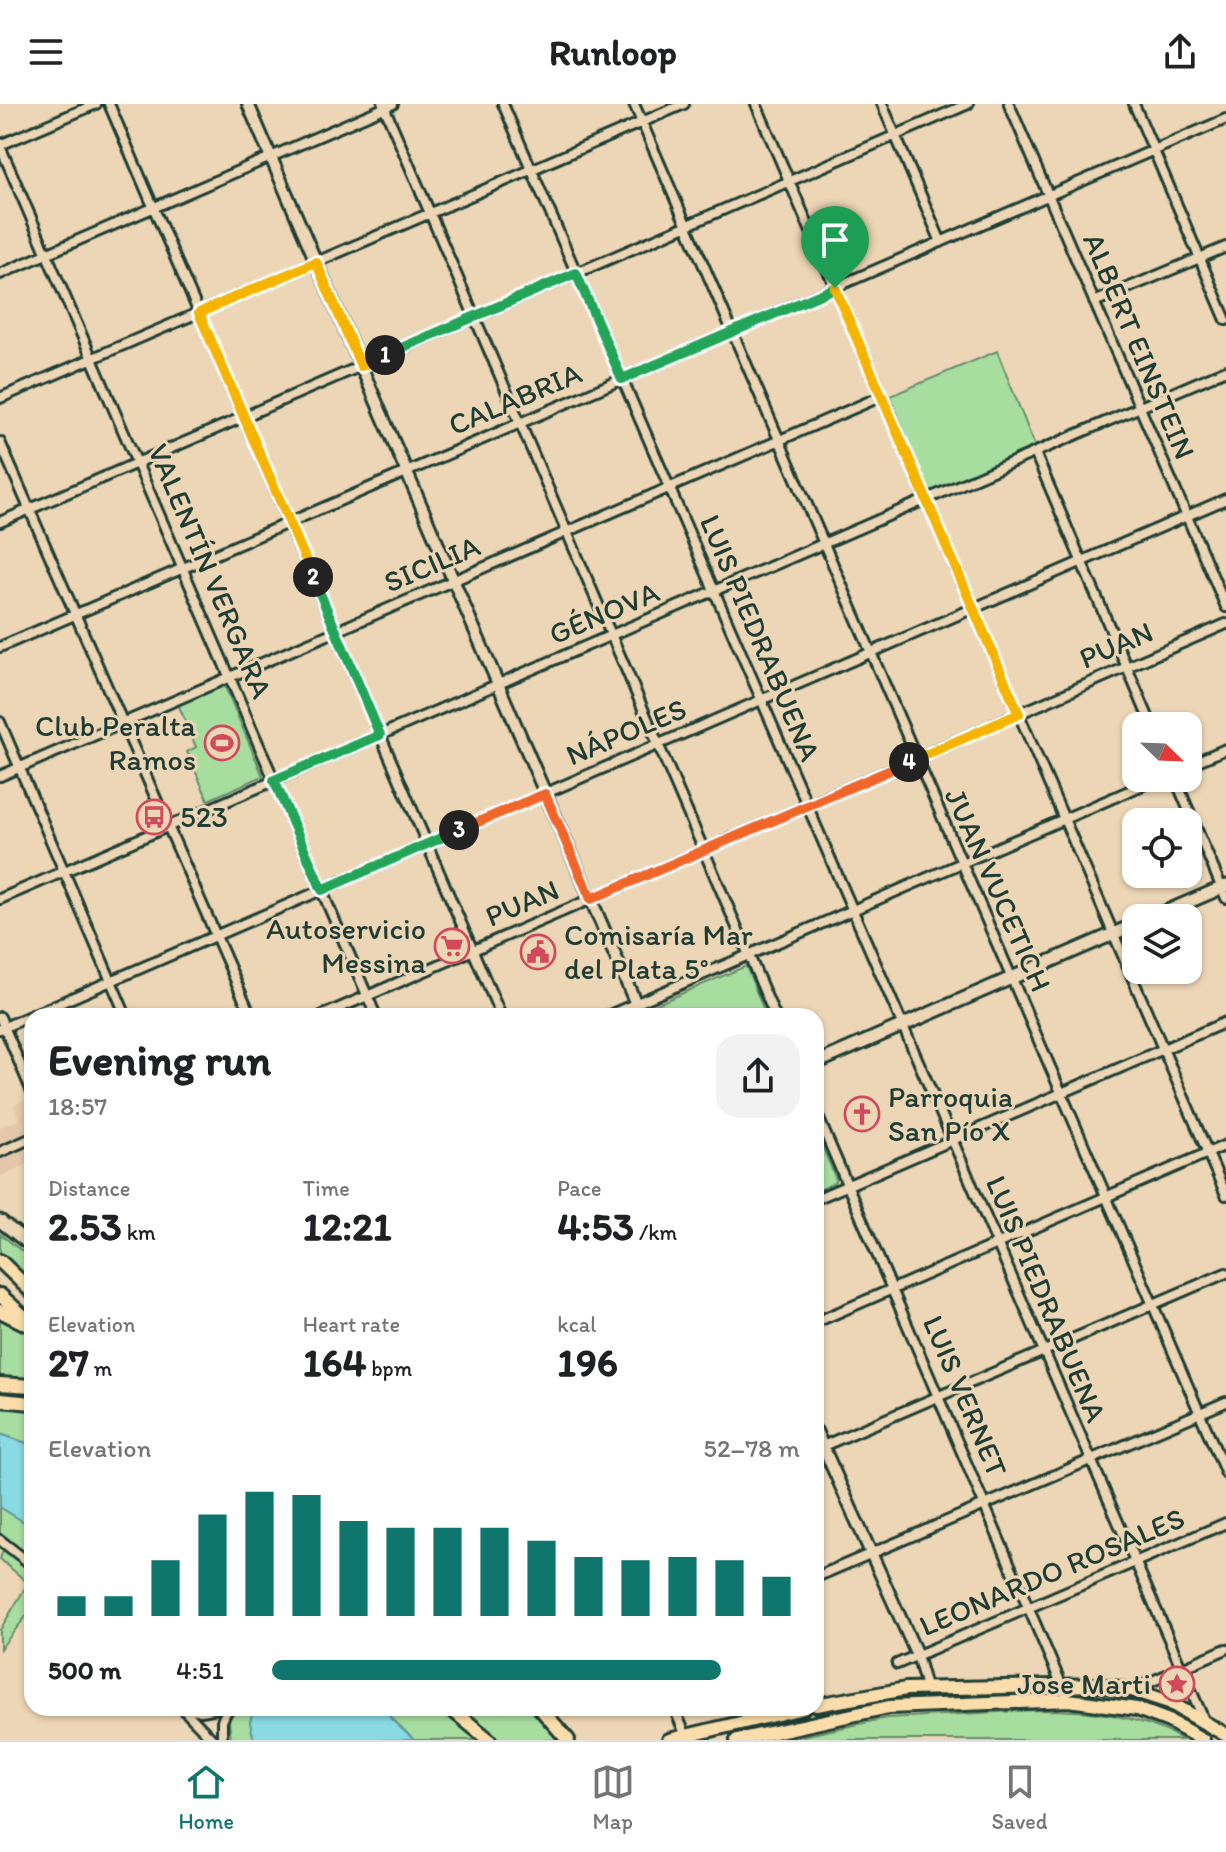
<!DOCTYPE html>
<html lang="en">
<head>
<meta charset="utf-8">
<style>
  :root { --surface:#fff; --page:#f2f2f2; --text:#202124; --muted:#757577; --line:#e0e0e0; --accent:#0f766e }
  body { margin:0; font-family:Itim,sans-serif; background:var(--page); color:var(--text); height:100vh; display:flex; flex-direction:column; font-size:30px; white-space:nowrap }
  * { box-sizing:border-box; margin:0 }
  p { font-size:26px; color:var(--muted) }
  .icon { flex:none; width:44px; height:44px; fill:none; stroke:currentColor; stroke-width:2; stroke-linecap:round; stroke-linejoin:round }
  .map { position:relative; flex:1; overflow:hidden }
  .drawer { position:absolute; left:24px; top:904px; width:800px; height:708px; display:flex; flex-direction:column; background:var(--surface); border-radius:24px; box-shadow:0 2px 6px #0004 }
  .drawer>* { flex:none }
  .needle { width:52px; rotate:113deg }
  .buttons { position:absolute; left:1122px; top:608px; display:grid; gap:16px }
  .buttons a { display:grid; place-items:center; width:80px; height:80px; border-radius:16px; background:var(--surface); box-shadow:0 2px 6px #0004; font-size:40px }
  .pin { position:absolute; display:grid; place-items:center; width:68px; height:68px; color:#fff; margin:-82px -34px; border-radius:50% 50% 50% 0; rotate:-45deg; box-shadow:0 0 8px #0007 }
  .pin .icon { rotate:45deg }
  .km { position:absolute; width:40px; height:40px; margin:-20px; border-radius:50%; background:#222; color:#fff; font-size:22px; line-height:40px; text-align:center }
  .round { display:grid; place-items:center; flex:none; width:84px; height:84px; border-radius:24px; background:var(--page) }
  .overview { display:flex; align-items:center; justify-content:space-between; height:136px; padding:0 24px }
  h1 { font-size:44px; font-weight:700; line-height:60px }
  .stats { display:grid; grid-template-columns:repeat(3,1fr); gap:12px; height:136px; padding:8px 24px }
  .stats div { display:grid; align-content:center }
  .stats b { font-size:40px; font-weight:700 }
  .stats small { font-size:22px; font-weight:400 }
  .stats p { font-size:22px }
  .chart { height:224px; padding:16px 24px }
  .chart p { display:flex; justify-content:space-between }
  .chart svg { width:100%; height:144px; margin-top:8px; stroke:var(--accent); stroke-width:6 }
  ul { padding:0 24px; list-style:none; font-size:26px }
  li { display:grid; grid-template-columns:128px 96px 1fr; align-items:center; height:60px }
  li i { height:20px; border-radius:10px; background:var(--accent) }
  header { display:flex; justify-content:space-between; align-items:center; height:104px; padding:0 24px; background:var(--surface); font-size:36px; font-weight:700 }
  .tab-bar { display:flex; justify-content:space-around; align-items:center; height:112px; border-top:2px solid var(--line); background:var(--surface); font-size:22px; color:var(--muted) }
  .tab-bar a { display:grid; justify-items:center; gap:4px }
  .tab-bar .on { color:var(--accent) }
  .map>svg:first-child { display:block }
</style>
</head>
<body>
<header><svg class="icon" aria-label="menu" viewBox="0 0 24 24"><path d="M4 6h16M4 12h16M4 18h16"/></svg>Runloop<svg class="icon" aria-label="share" viewBox="0 0 24 24"><path d="M12 15V3M7 8l5-5 5 5M5 13v7h14v-7"/></svg></header>
<div class="map">
<svg width="1226" height="1636" viewBox="0 0 1226 1636">
  <rect width="100%" height="100%" fill="#edd6b5"/>
  <filter id="ink" filterUnits="userSpaceOnUse"><feTurbulence type="fractalNoise" baseFrequency=".0125" numOctaves="2"/><feDisplacementMap in="SourceGraphic" scale="16" xChannelSelector="R" yChannelSelector="G"/><feConvolveMatrix kernelMatrix="1 2 1 2 8 2 1 2 1" color-interpolation-filters="sRGB"/></filter>
  <g filter="url(#ink)">
    <path fill="#e4c8a9" d="M32,993V1059L0,1072V1023L19,1015L13,1001Z"/>
    <path fill="#a8dda0" stroke="#648d6a" stroke-width="2" d="M997,247L1036,345L929,388L890,292Z
      M224,580L263,672L208,696L187,648L196,643L178,600Z
      M746,862L766,912H629L636,909Z
      M816,1027L836,1075L834,1079L816,1088Z
      M0,1130L32,1155V1180L0,1149Z
      M0,1210L32,1232V1277L0,1276Z
      M0,1300L32,1302V1341L0,1330Z
      M0,1403L32,1423V1456L0,1431Z
      M3,1446L32,1466V1505L0,1545V1526L28,1479L0,1455Z
      M237,1604H254L250,1618L254,1636H231L229,1616Z
      M385,1604H442L479,1636H414L391,1614Z
      M458,1604H532L557,1636H499Z
      M1037,1606C1089,1606 1137,1610 1184,1636H784L887,1614Z"/>
    <path fill="#8adae4" stroke="#5f9b9e" stroke-width="2" d="M0,1330L32,1341V1423L0,1403Z
      M254,1604H385L391,1615L414,1636H254L250,1618Z"/>
    <g fill="none" stroke-linecap="round" stroke-linejoin="round">
      <g stroke="#1f3d34" stroke-width="14">
        <path id="minor" d="M109,0L501,912
          M383,0L775,912
          M503,0L1204,1616
          M634,0L1226,1370
          M756,0L1226,1091
          M882,0L941,138
          M1009,0L1226,503
          M1134,0L1226,216
          M0,41L96,0
          M0,42L376,912
          M0,170L393,0
          M1094,198L1226,143
          M0,294L684,0
          M0,338L251,912
          M1035,349L1152,622
          M0,418L968,0
          M0,543L1226,15
          M0,618L126,912
          M1188,661L1226,645
          M0,672L882,292
          M1175,674L1226,794
          M0,795L1226,266
          M321,912L1226,520
          M607,912L1159,674
          M0,913L32,988
          M0,925L1226,395
          M816,1008L1068,1596
          M0,1048L32,1034
          M816,1095L1226,918
          M816,1218L1226,1041
          M816,1345L1226,1169
          M0,1436L32,1461
          M816,1473L1226,1298
          M917,1551L926,1583
          M897,1560L1226,1419
          M1132,1586L1226,1545
          M182,1604L213,1636
          M189,1604L201,1607L218,1604
          M674,1604L686,1632
          M222,1636V1617L228,1604"/>
      </g>
      <g stroke="#1f3d34" stroke-width="16">
        <path id="tertiary" d="M248,0L636,900
          M816,1327L917,1551"/>
      </g>
      <g stroke="#1f3d34" stroke-width="17">
        <path id="secondary" d="M1151,814L1226,782
          M816,959L1136,820
          M0,1117L32,1142"/>
      </g>
      <g stroke="#1f3d34" stroke-width="18">
        <path id="primary" d="M0,1157L32,1188
          M0,1191L32,1220
          M0,1207L26,1220
          M0,1280L32,1282
          M0,1296L32,1299
          M816,1601L906,1585L1098,1581L1132,1586L1169,1598L1226,1631
          M450,1604L489,1636
          M540,1604L568,1636
          M669,1636L803,1604
          M737,1636L889,1603L1068,1596L1137,1605L1169,1617L1203,1636"/>
      </g>
      <use href="#minor" stroke="#edd6b5" stroke-width="8"/>
      <use href="#tertiary" stroke="#edd6b5" stroke-width="10"/>
      <use href="#secondary" stroke="#edd6b5" stroke-width="11"/>
      <use href="#primary" stroke="#fbddab" stroke-width="12"/>
    </g>
  </g>
  <g fill="none" stroke-linecap="round" stroke-linejoin="round" filter="url(#ink)">
    <g stroke="#fff" stroke-width="16">
      <path id="split-1" d="M385,251L576,169L622,275L835,184"/>
    </g>
    <g stroke="#fff" stroke-width="16">
      <path id="split-2" d="M313,473L199,209L316,158L361,262L385,251"/>
    </g>
    <g stroke="#fff" stroke-width="16">
      <path id="split-3" d="M313,473L380,631L274,676L322,786L459,726"/>
    </g>
    <g stroke="#fff" stroke-width="16">
      <path id="split-4" d="M459,726L545,690L591,795L909,658"/>
    </g>
    <g stroke="#fff" stroke-width="16">
      <path id="split-5" d="M835,184L1019,610L909,658"/>
    </g>
    <use href="#split-1" stroke="#22a559" stroke-width="10"/>
    <use href="#split-2" stroke="#f5b400" stroke-width="10"/>
    <use href="#split-3" stroke="#22a559" stroke-width="10"/>
    <use href="#split-4" stroke="#f0652b" stroke-width="10"/>
    <use href="#split-5" stroke="#f5b400" stroke-width="10"/>
  </g>
  <defs>
    <g id="stadium-ring" transform="scale(1.8)"><circle r="9.5" fill="#edd6b5" stroke="#d1495b" stroke-width="1.5"/><path d="M0-5a6.5 5 0 1 0 0 10a6.5 5 0 1 0 0-10ZM-3.5-1.8h7v3.6h-7Z" fill="#d1495b"/></g>
    <g id="bus-ring" transform="scale(1.8)"><circle r="9.5" fill="#edd6b5" stroke="#d1495b" stroke-width="1.5"/><path d="M-5-6H5V4H4V6H2V4H-2V6H-4V4H-5ZM-3.5-4V0h7V-4ZM-3.5 1.2v1.5H-2V1.2ZM2 1.2v1.5H3.5V1.2Z" fill="#d1495b"/></g>
    <g id="supermarket-ring" transform="scale(1.8)"><circle r="9.5" fill="#edd6b5" stroke="#d1495b" stroke-width="1.5"/><path d="M-6-5.5h2.5l.6 2H6L4.5 2H-2.5L-4.4-4H-6ZM-1.5 3.2a1.3 1.3 0 1 0 .1 0ZM3 3.2a1.3 1.3 0 1 0 .1 0Z" fill="#d1495b"/></g>
    <g id="civic-ring" transform="scale(1.8)"><circle r="9.5" fill="#edd6b5" stroke="#d1495b" stroke-width="1.5"/><path d="M-.6-6.5H3V-4.5H.6V-3L4-1V1h2V6H-6V1h2V-1L-.6-3ZM-1.2 2.5V6h2.4V2.5Z" fill="#d1495b"/></g>
    <g id="church-ring" transform="scale(1.8)"><circle r="9.5" fill="#edd6b5" stroke="#d1495b" stroke-width="1.5"/><path d="M-1.2-6h2.4v3.5h3.3v2.4h-3.3V6h-2.4V-.1h-3.3v-2.4h3.3Z" fill="#d1495b"/></g>
    <g id="sight-ring" transform="scale(1.8)"><circle r="9.5" fill="#edd6b5" stroke="#d1495b" stroke-width="1.5"/><path d="M0-6L1.8-2.2L6-1.7L2.9 1.2L3.7 5.4L0 3.3L-3.7 5.4L-2.9 1.2L-6-1.7L-1.8-2.2Z" fill="#d1495b"/></g>
  </defs>
  <g fill-rule="evenodd">
    <use href="#stadium-ring" x="222" y="639"/>
    <use href="#bus-ring" x="154" y="713"/>
    <use href="#supermarket-ring" x="452" y="842"/>
    <use href="#civic-ring" x="538" y="848"/>
    <use href="#church-ring" x="862" y="1010"/>
    <use href="#sight-ring" x="1177" y="1580"/>
  </g>
  <g text-anchor="middle" stroke-width="6" stroke-linejoin="round" paint-order="stroke">
    <g font-size="30" fill="#1f3d34" stroke="#edd6b5">
      <text transform="translate(1139 242) rotate(67)" y="10">ALBERT EINSTEIN</text>
      <text transform="translate(515 295) rotate(-23)" y="10">CALABRIA</text>
      <text transform="translate(432 460) rotate(-23)" y="10">SICILIA</text>
      <text transform="translate(210 467) rotate(67)" y="10">VALENTÍN VERGARA</text>
      <text transform="translate(604 509) rotate(-23)" y="10">GÉNOVA</text>
      <text transform="translate(760 534) rotate(67)" y="10">LUIS PIEDRABUENA</text>
      <text transform="translate(1116 541) rotate(-23)" y="10">PUAN</text>
      <text transform="translate(626 628) rotate(-23)" y="10">NÁPOLES</text>
      <text transform="translate(998 786) rotate(66)" y="10">JUAN VUCETICH</text>
      <text transform="translate(522 799) rotate(-23)" y="10">PUAN</text>
      <text transform="translate(1046 1195) rotate(67)" y="10">LUIS PIEDRABUENA</text>
      <text transform="translate(965 1292) rotate(67)" y="10">LUIS VERNET</text>
      <text transform="translate(1052 1468) rotate(-23)" y="10">LEONARDO ROSALES</text>
    </g>
    <g font-size="30" fill="#1f3d34" stroke="#edd6b5" text-anchor="end">
      <text x="196" y="632">Club Peralta<tspan x="196" dy="34">Ramos</tspan></text>
      <text x="180" y="723" text-anchor="start">523</text>
      <text x="426" y="835">Autoservicio<tspan x="426" dy="34">Messina</tspan></text>
      <text x="564" y="841" text-anchor="start">Comisaría Mar<tspan x="564" dy="34">del Plata 5°</tspan></text>
      <text x="888" y="1003" text-anchor="start">Parroquia<tspan x="888" dy="34">San Pío X</tspan></text>
      <text x="1151" y="1590">Jose Marti</text>
    </g>
  </g>
</svg>
<div class="buttons">
<a><svg class="needle" viewBox="-14 -14 28 28"><path d="M0-13l5 13h-10z" fill="#e53935"/><path d="M0 13l5-13h-10z" fill="#757577"/></svg></a>
<a><svg class="icon" aria-label="locate" viewBox="0 0 24 24"><circle cx="12" cy="12" r="6"/><path d="M12 2v4M12 18v4M2 12h4M18 12h4"/></svg></a>
<a><svg class="icon" aria-label="layers" viewBox="0 0 24 24"><path d="M12 4l9 5-9 5-9-5zM3 14l9 5 9-5"/></svg></a>
</div>
<div class="pin" style="left:835px;top:184px;background:#1e9e55"><svg class="icon" aria-label="arrive" viewBox="0 0 24 24"><path d="M6 21V4h12l-3 4 3 4H6"/></svg></div>
<b class="km" style="left:385px;top:251px">1</b>
<b class="km" style="left:313px;top:473px">2</b>
<b class="km" style="left:459px;top:726px">3</b>
<b class="km" style="left:909px;top:658px">4</b>
<section class="drawer">
<div class="overview"><div><h1>Evening run</h1><p>18:57</p></div><a class="round"><svg class="icon" aria-label="share" viewBox="0 0 24 24"><path d="M12 15V3M7 8l5-5 5 5M5 13v7h14v-7"/></svg></a></div>
<div class="stats">
<div><p>Distance</p><b>2.53<small> km</small></b></div>
<div><p>Time</p><b>12:21</b></div>
<div><p>Pace</p><b>4:53<small> /km</small></b></div>
</div>
<div class="stats">
<div><p>Elevation</p><b>27<small> m</small></b></div>
<div><p>Heart rate</p><b>164<small> bpm</small></b></div>
<div><p>kcal</p><b>196</b></div>
</div>
<div class="chart"><p><span>Elevation</span>52–78 m</p>
<svg viewBox="0 0 160 44" preserveAspectRatio="none"><path d="M5 44V38M15 44V38M25 44V27M35 44V13M45 44V6M55 44V7M65 44V15M75 44V17M85 44V17M95 44V17M105 44V21M115 44V26M125 44V27M135 44V26M145 44V27M155 44V32"/></svg>
</div>
<ul>
<li><b>500 m</b>4:51<i style="width:85%"></i></li>
</ul>
</section>
</div>
<nav class="tab-bar">
<a class="on"><svg class="icon" aria-label="home" viewBox="0 0 24 24"><path d="M3 11l9-7 9 7M6 9v11h12V9"/></svg>Home</a>
<a><svg class="icon" aria-label="map" viewBox="0 0 24 24"><path d="M3 6l6-2 6 2 6-2v14l-6 2-6-2-6 2zM9 4v14M15 6v14"/></svg>Map</a>
<a><svg class="icon" aria-label="saved" viewBox="0 0 24 24"><path d="M7 4h10v16l-5-4-5 4z"/></svg>Saved</a>
</nav>
</body>
</html>
